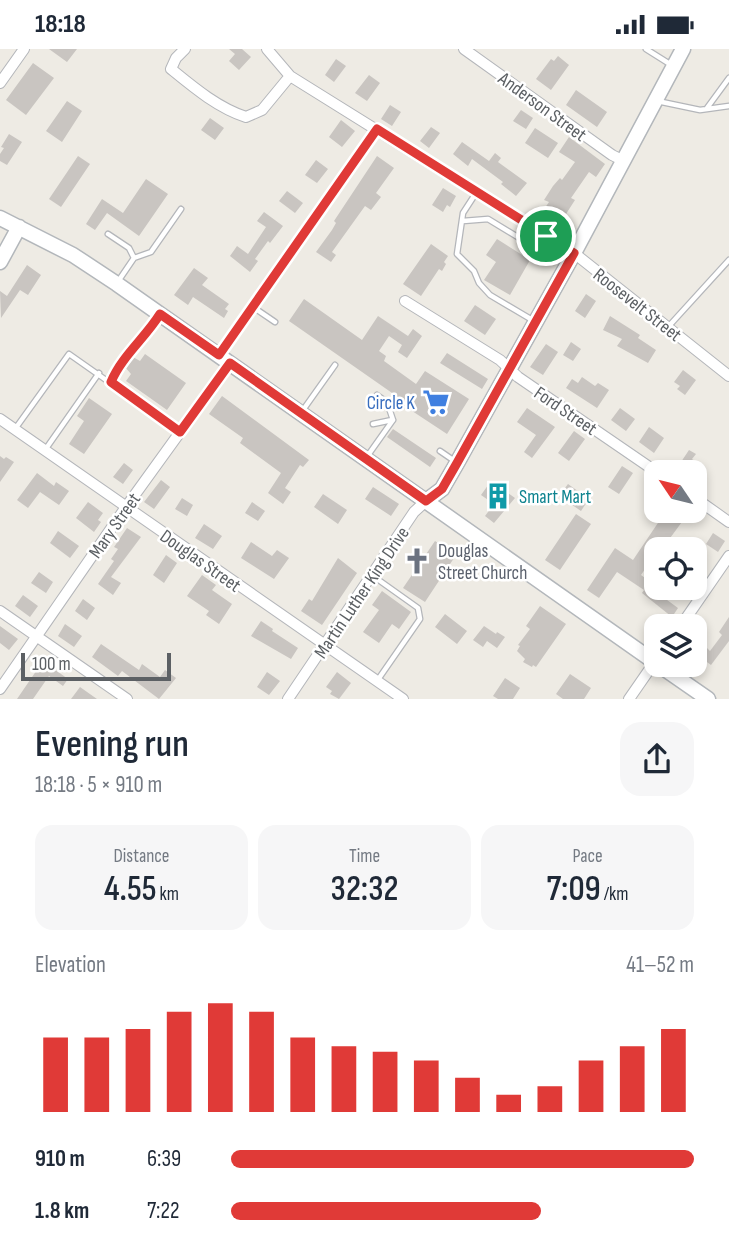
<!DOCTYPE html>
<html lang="en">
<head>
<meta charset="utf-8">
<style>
  :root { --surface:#fff; --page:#f6f6f7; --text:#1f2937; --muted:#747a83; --accent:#e03a37 }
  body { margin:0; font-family:"Sofia Sans Condensed",sans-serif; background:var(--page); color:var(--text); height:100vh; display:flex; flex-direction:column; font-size:26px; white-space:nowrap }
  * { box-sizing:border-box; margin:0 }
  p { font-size:23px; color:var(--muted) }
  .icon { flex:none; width:38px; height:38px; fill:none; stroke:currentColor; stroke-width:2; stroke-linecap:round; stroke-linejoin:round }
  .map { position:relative; height:650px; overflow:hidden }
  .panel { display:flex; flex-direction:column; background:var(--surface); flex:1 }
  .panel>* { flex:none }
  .needle { width:46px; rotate:305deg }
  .controls { position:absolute; left:644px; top:411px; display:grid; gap:14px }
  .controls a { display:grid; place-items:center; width:63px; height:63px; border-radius:14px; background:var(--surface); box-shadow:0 4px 10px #0003; font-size:35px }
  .scale { position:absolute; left:21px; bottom:18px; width:150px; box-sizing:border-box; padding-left:7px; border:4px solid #5c6064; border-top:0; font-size:19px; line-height:24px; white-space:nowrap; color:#5c6064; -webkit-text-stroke:5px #fff; paint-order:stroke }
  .pin { position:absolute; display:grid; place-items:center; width:60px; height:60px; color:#fff; margin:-30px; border:4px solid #fff; border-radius:50%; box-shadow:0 2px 7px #0007 }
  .round { display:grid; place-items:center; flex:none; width:74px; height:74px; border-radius:21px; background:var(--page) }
  .headline { display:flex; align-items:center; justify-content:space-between; height:119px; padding:0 35px }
  h1 { font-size:38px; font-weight:600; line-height:52px }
  .stats { display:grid; grid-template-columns:repeat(3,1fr); gap:10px; height:119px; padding:7px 35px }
  .stats div { display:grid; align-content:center; border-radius:18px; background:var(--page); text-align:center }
  .stats b { font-size:35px; font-weight:600 }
  .stats small { font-size:19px; font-weight:400 }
  .stats p { font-size:19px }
  .chart { height:196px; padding:14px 35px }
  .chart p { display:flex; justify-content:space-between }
  .chart svg { width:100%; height:126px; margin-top:7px; stroke:var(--accent); stroke-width:6 }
  ul { padding:0 35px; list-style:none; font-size:23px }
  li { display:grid; grid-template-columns:112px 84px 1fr; align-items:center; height:52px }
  li i { height:18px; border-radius:9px; background:var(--accent) }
  .status { display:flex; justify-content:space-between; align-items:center; height:49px; padding:0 35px; background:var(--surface); direction:ltr }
  .status svg { height:19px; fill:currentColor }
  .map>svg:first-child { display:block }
</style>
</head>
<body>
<div class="status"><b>18:18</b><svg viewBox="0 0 49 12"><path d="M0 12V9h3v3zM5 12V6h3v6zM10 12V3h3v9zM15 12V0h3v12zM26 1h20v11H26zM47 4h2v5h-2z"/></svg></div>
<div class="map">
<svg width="729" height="650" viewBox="0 0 729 650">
  <rect width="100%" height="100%" fill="#eeebe4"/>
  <path fill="#c9c5c1" d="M49,0H77L67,13Z
    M229,0H242L251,8L239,21L229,12L235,5Z
    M558,7L569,16L551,41L536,30L551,10L554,12Z
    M336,10L346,17L334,33L325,26Z
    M33,14L54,29L26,66L6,51Z
    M369,26L380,34L367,52L355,44Z
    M576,41L607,63L597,78L566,56Z
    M67,52L82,62L62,93L46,82Z
    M390,56L401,63L392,77L381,70Z
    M521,61L533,69L526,80L513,72Z
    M210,69L224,79L215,91L201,81Z
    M341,71L355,82L342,98L329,88Z
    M431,78L440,84L429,99L420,92Z
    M535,79L558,94L548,109L525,94Z
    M9,85L22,93L7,116L0,112V105L4,99L1,98Z
    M569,88L605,115L596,128L589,123L571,149L575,151L566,165L562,162L551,178L538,169L549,153L544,151L553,137L560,129L562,131L575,113L559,103Z
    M462,93L489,112L495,104L501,109L498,113L527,134L516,147L501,135L503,133L472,110L468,117L453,105Z
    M78,107L90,115L61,158L49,150Z
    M377,107L394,119L376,144L381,148L371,161L365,157L332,203L336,206L331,213L316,203L332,181L336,174L334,172Z
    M316,111L328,120L317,134L305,126Z
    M146,130L168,145L139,187L107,164L95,181L86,175L102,150L123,164Z
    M443,139L456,147L450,158L447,156L443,163L432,156Z
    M287,142L303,154L295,164L279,152Z
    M264,163L283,177L270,194L268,192L255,210L258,212L250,223L230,207L237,197L248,205L266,178L257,172Z
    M497,190L530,211L510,246L484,231L496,213L486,206Z
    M431,195L448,207L444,213L446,215L442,222L439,220L421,247L403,235Z
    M27,216L41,226L28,246L20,241L1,269L0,242L7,247Z
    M194,219L208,229L202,236L229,255L225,260L228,262L224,269L193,248L188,256L174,246Z
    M586,245L596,252L585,269L575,262Z
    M304,250L362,291L378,267L408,287L413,280L422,287L407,309L398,303L402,296L389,287L379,302L386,307L384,312L416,335L425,322L469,350L447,385L403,356L405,353L289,272Z
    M475,256L496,270L485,286L464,272Z
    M610,267L640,286L638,289L656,301L648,314L617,297L622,290L603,281Z
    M571,293L581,300L573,312L563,306Z
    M546,295L558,303L543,326L530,318Z
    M447,304L488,330L482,340L440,314Z
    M145,305L186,334L167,361L126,332L131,325L125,318L133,308L140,312Z
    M683,321L696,331L685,346L677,340L680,337L674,333Z
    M582,328L595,337L598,334L609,341L597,359L566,339L572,330L578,334Z
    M222,347L309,411L303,418L300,416L285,439L291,443L283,455L268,444L281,424L240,394L243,389L209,365Z
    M89,349L112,365L84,405L69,395L84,372L77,367Z
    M527,359L555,378L532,409L524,403L536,386L517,373Z
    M620,359L635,370L626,382L611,371Z
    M649,378L664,389L654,404L639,393Z
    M393,380L436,409L430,418L387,388Z
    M574,382L585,390L569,412L558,404Z
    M689,401L696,405L692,410L700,416L695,424H689L679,416Z
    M0,407L4,410L6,408L14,413L0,433Z
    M124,414L133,421L123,435L113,428Z
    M622,417L633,424L619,445L608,438Z
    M37,424L54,437L56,433L69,442L59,456L40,443L28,459L17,451Z
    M161,431L170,438L154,460L144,453Z
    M491,432L515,449L494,474L485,467L494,455L481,446Z
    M568,435L589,450L581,462L559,447Z
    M373,438L399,455L391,467L365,450Z
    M323,445L347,461L338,475L314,458Z
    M182,449L193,456L187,467L175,460Z
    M88,453L103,464L98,471L101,473L94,483L76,469Z
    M252,453L265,462L258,472L245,464Z
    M666,462H690L662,500H656V513L652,510L641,526L666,544L663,548L678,559L672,568L642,544L644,541L617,523L599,549L587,541L615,499L633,511Z
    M576,465L591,475L560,521L545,511Z
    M204,475L222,487L213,500L195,489Z
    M127,479L141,488L111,528L121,534L113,546L98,535L114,512L111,510L118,500L114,498Z
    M58,482L79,497L70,509L50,494Z
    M713,484L725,492L718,503L706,495Z
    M435,492L456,506L425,553L403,539Z
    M251,493L272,507L277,501L289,509L274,530L241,509Z
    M695,498L707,506L695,525Z
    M166,506L177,514L164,534L153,526Z
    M338,509L357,524L322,576L301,562L309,550L312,552Z
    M39,523L53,533L46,544L31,534Z
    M202,526L216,536L212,541L232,555L219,575L206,566L209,562L187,547Z
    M382,542L411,563L399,580L392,575L379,594L363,583L379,561L372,556Z
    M23,546L38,557L30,568L15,557Z
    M83,550L95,559L87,571L75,562Z
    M540,557L566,575L536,618L533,616L532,618L523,613L525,610L517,602L520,597L518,596L530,580L526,577Z
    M445,565L467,582L457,595L435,578Z
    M729,568V592L711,616L700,608L707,599L710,602L722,586L719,583Z
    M261,572L273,580L272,582L298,599L291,610L251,587Z
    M65,575L82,587L74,598L58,587Z
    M0,577L18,590L9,601L0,594Z
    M484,577L496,585L497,583L505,588L497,599L487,592L483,598L473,591Z
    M101,595L139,621L142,615L160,628L165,621L176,629L159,650L122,622L118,627L92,608Z
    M43,612L68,630L63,637L49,627L33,650H17Z
    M267,623L280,632L269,646L257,638Z
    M337,623L351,634L339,650L330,645L332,642L326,638Z
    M570,625L591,639L584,650H563L556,645Z
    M505,629L520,639L513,650H498L493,647Z
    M80,638L97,650H71Z"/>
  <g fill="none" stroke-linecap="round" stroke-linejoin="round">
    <g stroke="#b4b6ba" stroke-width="7">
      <path id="lane" d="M646,0L673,17
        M657,52L700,61L729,57
        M707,59L729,29
        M476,144L463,164L457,205L474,222L479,234L490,246L534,272
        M463,172L488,170L531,196L538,197L545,188
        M108,185L129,199L134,209
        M119,231L134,209L151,203L181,160
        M253,258L275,273
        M668,278L729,211
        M111,333C122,308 144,291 158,269
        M377,346L387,353L393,371
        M303,361L335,316
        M373,375L392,371
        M15,380L69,305L180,383
        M45,401L99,324
        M440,402L456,413
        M366,409L393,371
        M373,527L418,559L420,570L377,632"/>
    </g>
    <g stroke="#b4b6ba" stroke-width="12">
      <path id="street" d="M185,0L176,9L171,20C193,38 218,59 246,68L262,61L290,27
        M267,0L290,27L574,204L729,327
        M464,0L612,106L624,112
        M0,34L24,0
        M405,252L500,311L518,328L658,424
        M219,306L377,80
        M0,370L403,650
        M695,449L729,473
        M0,562L127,650
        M680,578L729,507
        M0,640L126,458L230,314
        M288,650L414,463L426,452
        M629,650L656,611"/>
    </g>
    <g stroke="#b3b7bb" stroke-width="17">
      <path id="secondary" d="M0,169L73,206L117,235L656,614
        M0,213L19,178
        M426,452L442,440L457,414L574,204L683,0
        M659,616L708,650"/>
    </g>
    <use href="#lane" stroke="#fff" stroke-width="4.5"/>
    <use href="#street" stroke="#fff" stroke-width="10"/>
    <use href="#secondary" stroke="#fff" stroke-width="14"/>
  </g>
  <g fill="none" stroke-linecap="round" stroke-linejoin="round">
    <g stroke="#fff" stroke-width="14">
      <path id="route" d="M377,80L574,204L457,414L442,440L426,452L230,314L180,383L111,333C122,307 145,289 160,265L219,306Z"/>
    </g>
    <use href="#route" stroke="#e03a37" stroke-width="9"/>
  </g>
  <defs>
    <g id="supermarket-bare" transform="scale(2.1)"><path d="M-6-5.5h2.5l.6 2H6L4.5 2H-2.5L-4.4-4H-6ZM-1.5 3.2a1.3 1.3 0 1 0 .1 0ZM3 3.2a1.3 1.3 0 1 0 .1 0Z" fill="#3f7fe0" stroke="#fff" stroke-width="2.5" paint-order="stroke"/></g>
    <g id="building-bare" transform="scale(2.1)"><path d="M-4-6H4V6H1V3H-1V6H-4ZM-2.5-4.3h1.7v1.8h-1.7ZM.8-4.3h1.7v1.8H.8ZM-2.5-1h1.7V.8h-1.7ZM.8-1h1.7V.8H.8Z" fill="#0f9aa8" stroke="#fff" stroke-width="2.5" paint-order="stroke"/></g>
    <g id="church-bare" transform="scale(2.1)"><path d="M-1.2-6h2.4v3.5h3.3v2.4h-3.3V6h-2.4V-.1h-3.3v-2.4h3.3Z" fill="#6b7280" stroke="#fff" stroke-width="2.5" paint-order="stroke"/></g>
  </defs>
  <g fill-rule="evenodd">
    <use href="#supermarket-bare" x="436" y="353"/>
    <use href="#building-bare" x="498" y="447"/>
    <use href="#church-bare" x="417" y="512"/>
  </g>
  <g text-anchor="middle" stroke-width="5" stroke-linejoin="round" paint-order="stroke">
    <g font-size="19" fill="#5c6064" stroke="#fff">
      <text transform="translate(543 57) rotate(36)" y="7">Anderson Street</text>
      <text transform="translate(638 255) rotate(38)" y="7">Roosevelt Street</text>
      <text transform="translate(566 361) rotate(34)" y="7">Ford Street</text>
      <text transform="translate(114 476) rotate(-55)" y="7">Mary Street</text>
      <text transform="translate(201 511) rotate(35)" y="7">Douglas Street</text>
      <text transform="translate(361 543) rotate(-56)" y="7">Martin Luther King Drive</text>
    </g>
    <g font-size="19" fill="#366cbe" stroke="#fff" text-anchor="end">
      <text x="415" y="360">Circle K</text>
    </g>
    <g font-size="19" fill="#0d838f" stroke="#fff" text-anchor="start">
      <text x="519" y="454">Smart Mart</text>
    </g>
    <g font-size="19" fill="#5b616d" stroke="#fff" text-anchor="start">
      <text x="438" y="508">Douglas<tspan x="438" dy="22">Street Church</tspan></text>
    </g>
  </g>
</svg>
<div class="controls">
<a><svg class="needle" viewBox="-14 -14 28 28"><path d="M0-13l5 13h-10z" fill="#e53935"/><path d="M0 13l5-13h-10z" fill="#747a83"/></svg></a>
<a><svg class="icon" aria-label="locate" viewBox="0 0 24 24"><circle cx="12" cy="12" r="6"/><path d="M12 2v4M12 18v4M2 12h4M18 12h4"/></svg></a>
<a><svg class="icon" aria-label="layers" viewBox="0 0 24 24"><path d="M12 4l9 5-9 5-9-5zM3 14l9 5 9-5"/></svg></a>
</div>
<div class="scale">100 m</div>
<div class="pin" style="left:546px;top:187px;background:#1e9e55"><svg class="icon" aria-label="arrive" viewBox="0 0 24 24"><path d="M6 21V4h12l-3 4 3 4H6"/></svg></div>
</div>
<section class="panel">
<div class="headline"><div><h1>Evening run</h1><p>18:18 · 5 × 910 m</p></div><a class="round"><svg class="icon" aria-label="share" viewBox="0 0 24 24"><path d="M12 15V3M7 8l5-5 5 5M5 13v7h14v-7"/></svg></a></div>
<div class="stats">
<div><p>Distance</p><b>4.55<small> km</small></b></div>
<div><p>Time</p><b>32:32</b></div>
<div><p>Pace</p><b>7:09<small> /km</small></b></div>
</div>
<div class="chart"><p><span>Elevation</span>41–52 m</p>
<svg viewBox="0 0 160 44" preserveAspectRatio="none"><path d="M5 44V18M15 44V18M25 44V15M35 44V9M45 44V6M55 44V9M65 44V18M75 44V21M85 44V23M95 44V26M105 44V32M115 44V38M125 44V35M135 44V26M145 44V21M155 44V15"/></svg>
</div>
<ul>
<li><b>910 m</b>6:39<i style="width:100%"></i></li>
<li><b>1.8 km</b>7:22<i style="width:67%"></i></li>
</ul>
</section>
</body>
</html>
